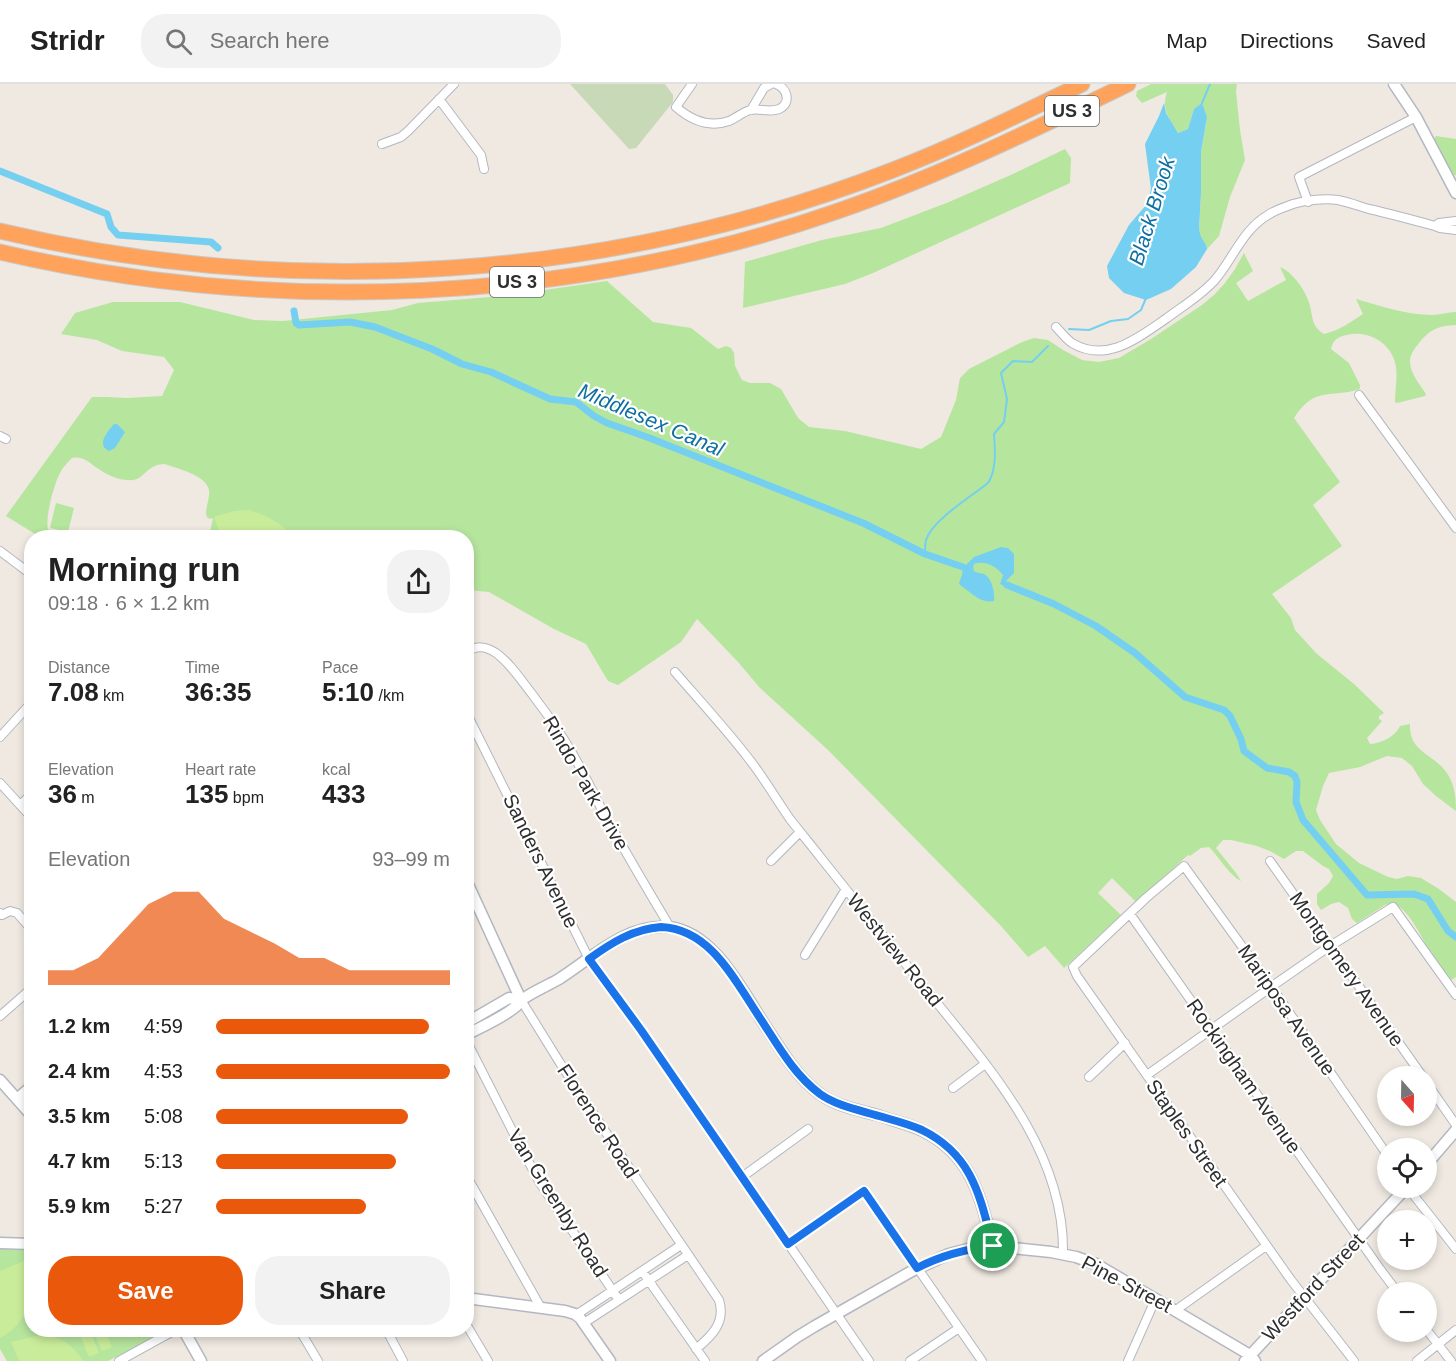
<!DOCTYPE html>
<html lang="en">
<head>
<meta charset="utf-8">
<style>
  :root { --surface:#fff; --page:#f2f2f2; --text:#222; --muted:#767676; --line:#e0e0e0; --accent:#ea580c }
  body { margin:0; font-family:Helvetica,sans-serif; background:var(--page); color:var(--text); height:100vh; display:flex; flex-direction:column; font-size:22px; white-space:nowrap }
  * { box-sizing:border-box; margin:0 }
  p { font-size:20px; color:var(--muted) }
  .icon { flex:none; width:33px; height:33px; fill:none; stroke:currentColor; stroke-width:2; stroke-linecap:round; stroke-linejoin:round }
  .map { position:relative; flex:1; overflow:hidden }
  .drawer { position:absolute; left:24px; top:446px; width:450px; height:807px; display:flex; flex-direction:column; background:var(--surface); border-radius:24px; box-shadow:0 3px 9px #0003 }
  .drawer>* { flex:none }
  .needle { width:39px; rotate:160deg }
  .tools { position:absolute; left:1377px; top:982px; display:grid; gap:12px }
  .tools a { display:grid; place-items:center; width:60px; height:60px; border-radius:50%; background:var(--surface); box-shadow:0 3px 9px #0003; font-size:30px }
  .pin { position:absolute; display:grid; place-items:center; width:51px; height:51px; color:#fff; margin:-26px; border:3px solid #fff; border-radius:50%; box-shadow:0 2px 6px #0007 }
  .round { display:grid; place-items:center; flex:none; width:63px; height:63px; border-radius:24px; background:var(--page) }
  .head { display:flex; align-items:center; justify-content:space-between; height:102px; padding:0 24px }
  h1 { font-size:33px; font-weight:600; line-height:45px }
  .stats { display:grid; grid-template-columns:repeat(3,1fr); gap:9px; height:102px; padding:6px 24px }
  .stats div { display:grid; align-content:center }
  .stats b { font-size:26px; font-weight:600 }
  .stats small { font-size:16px; font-weight:400 }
  .stats p { font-size:16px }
  .chart { height:168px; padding:12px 24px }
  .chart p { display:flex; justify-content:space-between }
  .chart svg { width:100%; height:108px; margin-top:6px; fill:var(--accent); opacity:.7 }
  .button { display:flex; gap:12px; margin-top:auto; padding:12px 24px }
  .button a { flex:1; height:69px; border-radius:24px; background:var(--accent); color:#fff; font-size:24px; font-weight:600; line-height:69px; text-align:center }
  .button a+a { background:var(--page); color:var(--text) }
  ul { padding:0 24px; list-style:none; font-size:20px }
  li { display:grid; grid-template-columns:96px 72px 1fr; align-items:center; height:45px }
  li i { height:15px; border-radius:8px; background:var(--accent) }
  header { display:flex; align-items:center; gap:36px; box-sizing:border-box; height:84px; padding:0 30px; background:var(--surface); border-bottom:2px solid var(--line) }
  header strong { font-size:28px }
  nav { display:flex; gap:33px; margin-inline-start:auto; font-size:21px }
  .search { width:420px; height:54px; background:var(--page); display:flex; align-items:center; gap:15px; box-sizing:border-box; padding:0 21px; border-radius:24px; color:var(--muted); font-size:22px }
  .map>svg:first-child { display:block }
</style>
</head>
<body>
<header>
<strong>Stridr</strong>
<div class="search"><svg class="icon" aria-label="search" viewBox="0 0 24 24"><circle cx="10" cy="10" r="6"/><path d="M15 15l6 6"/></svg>Search here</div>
<nav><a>Map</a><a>Directions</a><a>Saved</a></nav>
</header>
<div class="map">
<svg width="1456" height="1277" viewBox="0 0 1456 1277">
  <rect width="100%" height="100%" fill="#efe9e1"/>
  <path fill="#b6e59e" d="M1151,0H1237L1236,7L1240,46L1245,76L1230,113L1219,152L1207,165L1206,161L1201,154L1199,145L1201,109V68L1207,33L1194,25L1188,45L1178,49C1169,33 1161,27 1167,8L1142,19L1136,12L1137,7Z
    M1436,52L1456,55V91L1453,92L1433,56Z
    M1065,65L1071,74L1070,99L873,189L845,200L743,224L745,178L822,156L881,144L949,118L1013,90Z
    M1244,169L1253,187L1236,199L1248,217L1286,196L1280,183C1293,189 1303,203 1308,216C1314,230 1309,241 1324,250C1338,247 1351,238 1363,230L1356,215C1381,222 1407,231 1432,231C1440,231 1448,228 1456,228V241C1438,242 1430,245 1419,259C1415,264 1411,269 1410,276C1409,288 1420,301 1426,310L1425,312L1397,319L1395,318C1395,303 1399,289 1394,275C1387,256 1365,246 1347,251C1337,253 1333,256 1331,265L1349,279L1360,301V305C1330,315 1315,301 1294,334L1340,398L1313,421L1342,462L1272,510L1291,534L1295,546L1317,570L1354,600L1384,629L1379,632V635L1382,637L1367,654L1370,660C1382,659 1395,653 1400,642L1410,640C1409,665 1427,668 1442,683C1454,695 1456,711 1456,727L1436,712L1423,700L1412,682L1402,674L1387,672L1360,683L1329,689L1323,702L1316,726L1320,736L1336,760L1359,779L1388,793L1397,795L1408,792L1421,794L1439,805L1456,818V893L1451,896C1444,887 1437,878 1431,869C1420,851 1412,830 1394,819L1385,821L1357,839L1352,835L1348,824L1339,818L1331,820L1321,826L1317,820V810L1329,799L1333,792L1329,785L1323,782L1303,767H1296L1284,775L1270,767L1257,762L1231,756H1223L1216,764L1236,789L1241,797C1229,791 1219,773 1209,763L1201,764L1190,772L1188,771L1136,818L1112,794L1098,809L1121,831L1064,884L1045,862L1028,873L1001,842L828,666L759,603L739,579L697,535L681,558L618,601L608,597L586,560L554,545L489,508L467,506L466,453H215V450L210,448L213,434L210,435L207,433L206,430C206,422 210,414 209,406C206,391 178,385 165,380C145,380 145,398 128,396C117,396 106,390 97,384C88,378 84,372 72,374C67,379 63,383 60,389C54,400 45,433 48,445C54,448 60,451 67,451C73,451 75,450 81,452L80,453H40L6,432L92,313H107L127,314L162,312L174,286L164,273L122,267L97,256L61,250L75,229L113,218H180L254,236L283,237L392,226L418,219L502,212L607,197L653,238L691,244L718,265L726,262L731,264L734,269L735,282L742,296L750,299H770L781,305L798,334L809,343L845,347L921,365L941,353L956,316L960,294L969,285L1022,258L1034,254L1048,256L1063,266L1082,276L1099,278L1119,274L1151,255L1202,221L1215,210L1225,199L1235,185Z
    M56,419L74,424L68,448L50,444Z
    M0,1165L31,1166L32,1245H168L108,1277H7L0,1265Z"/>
  <path fill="#c8d9b8" d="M570,0H665L673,11V18L636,64L629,65Z"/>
  <path fill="#c9ec9a" d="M249,426C267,431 281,439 293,453H221L214,433L234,427Z
    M26,1176C38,1206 29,1239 0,1254V1187Z
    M92,1245H104L112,1263L102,1267Z
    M90,1247L99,1269L89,1273L80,1251Z
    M44,1250C60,1253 75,1262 83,1277H19L11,1258Z"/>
  <path fill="#75cff0" d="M1164,19L1166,29L1178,49L1188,45L1194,25L1202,19L1207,33L1201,68V109L1199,145L1201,153L1206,161L1207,165L1196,183L1171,205L1146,216L1124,209L1109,194L1107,182L1129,141L1147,120L1151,105L1145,60L1159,32Z
    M114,340H117L125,348L115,364L109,367C96,361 107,348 114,340Z
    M1001,463L1008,464L1014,470V489L1006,497L1008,504L1000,500L1003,491C996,482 985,476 974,480L973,483L974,487C977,489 981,489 984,490C992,494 995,509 994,517C980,520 971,508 960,501L959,499L962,491L963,484L974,473Z"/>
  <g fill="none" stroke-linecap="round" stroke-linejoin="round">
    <path stroke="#75cff0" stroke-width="2" d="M1202,19L1210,0
      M1069,245L1089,246L1111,237L1128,235L1141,226L1146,214
      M925,470C925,465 925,460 926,456C932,436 972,412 988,399C997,385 995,365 994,350L1004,338L1007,315L1001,289L1013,277L1032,278L1048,262"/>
    <path stroke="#75cff0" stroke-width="7" d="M0,87L107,130L111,143L118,151L211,158L218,164
      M294,227L296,239L299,241L350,238L375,243L432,265L462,280L491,288L550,315L576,318L594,332L607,339L647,353L863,439L925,470L963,483
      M1007,501L1054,520L1096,542L1135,569L1185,613L1224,626L1230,632L1241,655L1244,667L1267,684L1289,688L1295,692L1297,698L1296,718L1303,736L1367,811L1414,810L1428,815L1448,847L1456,853"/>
    <g stroke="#b4b7c1" stroke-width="10">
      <path id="street" d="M692,0L676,23C691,36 709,44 729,37C736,34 743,28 750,26C759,24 770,29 779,25C792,19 787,4 776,0
        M439,15L481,71L484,85
        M751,26L764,4L771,0
        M382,60L401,53L408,47L454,0
        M1308,118L1299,93L1416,33
        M1435,142L1439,139L1456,137
        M1056,243C1061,248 1066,255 1072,259C1107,280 1139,253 1167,234C1183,222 1200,212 1214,197C1232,177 1242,146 1268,131C1275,126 1285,123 1293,120C1306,116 1325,114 1338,116C1348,118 1359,122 1369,125C1391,130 1413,136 1435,142L1440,144L1456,146
        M1359,311L1456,444
        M0,352L6,355
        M0,467L32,491
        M466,569C475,561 486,562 496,569C510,579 521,596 532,610C542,623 552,637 561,651C577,675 590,702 603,728C625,767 647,805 670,843
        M675,588C700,617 726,645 749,675C764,694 776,715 790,735C800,748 811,761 821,774C857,819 893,864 929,909C990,985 1065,1067 1063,1170
        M466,628L589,875L641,946L869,1277
        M0,653L32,618
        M0,699L32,734
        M20,721L32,710
        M771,777L800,748
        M1270,777L1423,993
        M0,829L2,831L10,827L17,829L32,846
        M1130,830L1380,1185L1398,1209
        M805,871L846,805
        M521,916L560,979L628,1082L719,1216C726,1238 712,1252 696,1265
        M0,932L32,904
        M466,956L518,1058L540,1099L619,1216
        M1147,991L1271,903L1327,864L1393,823L1456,911
        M1089,993L1125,959
        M1426,998L1456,1041
        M953,1004L985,980
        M466,1091L541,1224
        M742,1093L808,1045
        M1408,1104L1456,1165
        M788,1160L864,1107L982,1277
        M642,1187L705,1277
        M1176,1226L1266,1162
        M576,1231L681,1161
        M584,1239L688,1171
        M466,1240L488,1277
        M299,1245L318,1277
        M386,1245L403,1277
        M1426,1245L1451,1277
        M119,1277L177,1245
        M910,1277L959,1244
        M1128,1277L1156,1214
        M1354,1277L1291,1196L1077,892L1073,883L1146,814L1184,782L1275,908L1388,1072
        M1417,1277L1456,1246"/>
    </g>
    <g stroke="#b4b7c1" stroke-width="13">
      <path id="secondary" d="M1394,0L1416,33L1456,109
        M466,796L521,916
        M466,939L509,914L521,916
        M466,951C481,943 500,935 514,924C518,922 519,917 523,915C534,907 547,902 559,895C592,874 626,840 668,843C713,847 742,906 764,940C780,964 796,993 820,1010C838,1023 859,1026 880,1032C894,1037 909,1040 923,1047C973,1072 980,1113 993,1162
        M0,996L32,1032
        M17,1015L32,1002
        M1426,1081L1456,1046
        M0,1159L32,1160
        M466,1214L565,1227L575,1230L580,1234L610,1277
        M183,1245L201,1277
        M763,1277L797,1253L815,1242L912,1187L949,1170L972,1164L993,1162L1051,1168L1076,1173L1096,1180L1250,1271L1255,1277
        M1245,1277L1406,1104"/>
    </g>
    <g stroke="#c9c9c9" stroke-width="17">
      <path id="highway" d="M0,147C295,217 610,196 893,86C958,61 1020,30 1082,0
        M0,168C275,232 571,220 838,127C939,92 1033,46 1128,0"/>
    </g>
    <use href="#street" stroke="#fff" stroke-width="8"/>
    <use href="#secondary" stroke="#fff" stroke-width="10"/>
    <use href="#highway" stroke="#ffa35c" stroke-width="15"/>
  </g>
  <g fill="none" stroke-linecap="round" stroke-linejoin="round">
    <g stroke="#fff" stroke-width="12">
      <path id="route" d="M661,843C710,845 734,895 758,931C776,958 793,990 820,1010C837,1022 859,1026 879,1032C893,1036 909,1040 922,1046C973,1071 980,1113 993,1162C966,1165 942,1171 917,1184L864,1107L788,1160L641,946L589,875C611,859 633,845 661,843Z"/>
    </g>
    <use href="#route" stroke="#1a73e8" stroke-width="8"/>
  </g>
  <g text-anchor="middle" stroke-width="4.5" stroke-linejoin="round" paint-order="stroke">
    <g fill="#fff" stroke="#6d6d6d" stroke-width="1.5">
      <rect x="1045" y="12" width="54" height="30" rx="4.5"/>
      <rect x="490" y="183" width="54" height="30" rx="4.5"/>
    </g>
    <g font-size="18" font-weight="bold" fill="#2e2e2e">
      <text x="1072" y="33">US 3</text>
      <text x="517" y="204">US 3</text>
    </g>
    <g font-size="20" fill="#2e2e2e" stroke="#fff">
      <text transform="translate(586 699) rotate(60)" y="7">Rindo Park Drive</text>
      <text transform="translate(541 777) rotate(64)" y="7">Sanders Avenue</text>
      <text transform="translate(895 866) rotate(51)" y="7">Westview Road</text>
      <text transform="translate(1347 885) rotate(55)" y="7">Montgomery Avenue</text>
      <text transform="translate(1287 926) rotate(55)" y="7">Mariposa Avenue</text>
      <text transform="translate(1244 992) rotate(55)" y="7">Rockingham Avenue</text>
      <text transform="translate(598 1037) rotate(57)" y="7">Florence Road</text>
      <text transform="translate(1187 1049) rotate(55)" y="7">Staples Street</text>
      <text transform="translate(558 1119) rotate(58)" y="7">Van Greenby Road</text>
      <text transform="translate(1127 1200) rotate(28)" y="7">Pine Street</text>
      <text transform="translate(1313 1203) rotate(-47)" y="7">Westford Street</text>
    </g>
    <g font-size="21" font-style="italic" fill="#0d6fa3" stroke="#fff">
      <text transform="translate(1152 127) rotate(-73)" y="7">Black Brook</text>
      <text transform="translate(651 336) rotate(23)" y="7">Middlesex Canal</text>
    </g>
  </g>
</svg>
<div class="tools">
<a><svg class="needle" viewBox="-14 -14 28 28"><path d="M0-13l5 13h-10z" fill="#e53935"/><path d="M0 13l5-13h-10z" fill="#767676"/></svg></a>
<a><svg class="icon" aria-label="locate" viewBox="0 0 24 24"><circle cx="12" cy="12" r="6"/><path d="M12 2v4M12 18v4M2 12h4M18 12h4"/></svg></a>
<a>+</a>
<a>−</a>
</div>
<div class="pin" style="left:993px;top:1162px;background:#1e9e55"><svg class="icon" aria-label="arrive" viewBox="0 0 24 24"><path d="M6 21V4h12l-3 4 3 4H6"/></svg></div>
<section class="drawer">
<div class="head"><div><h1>Morning run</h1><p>09:18 · 6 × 1.2 km</p></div><a class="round"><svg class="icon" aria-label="share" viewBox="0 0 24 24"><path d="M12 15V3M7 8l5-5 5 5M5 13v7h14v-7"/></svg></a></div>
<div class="stats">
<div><p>Distance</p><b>7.08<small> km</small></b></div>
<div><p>Time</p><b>36:35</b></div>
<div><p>Pace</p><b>5:10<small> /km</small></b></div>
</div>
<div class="stats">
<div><p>Elevation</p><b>36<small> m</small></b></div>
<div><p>Heart rate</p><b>135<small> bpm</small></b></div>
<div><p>kcal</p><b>433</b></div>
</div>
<div class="chart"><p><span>Elevation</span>93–99 m</p>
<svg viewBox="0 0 160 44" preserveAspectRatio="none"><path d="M0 44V38L10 38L20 33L30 22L40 11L50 6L60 6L70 17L80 22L90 27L100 33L110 33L120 38L130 38L140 38L150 38L160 38V44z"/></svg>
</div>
<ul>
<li><b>1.2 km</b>4:59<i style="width:91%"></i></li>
<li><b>2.4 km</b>4:53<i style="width:100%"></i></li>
<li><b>3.5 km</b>5:08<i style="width:82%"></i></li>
<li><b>4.7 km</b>5:13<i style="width:77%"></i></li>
<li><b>5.9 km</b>5:27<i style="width:64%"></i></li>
</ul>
<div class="button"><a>Save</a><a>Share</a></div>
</section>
</div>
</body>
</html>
